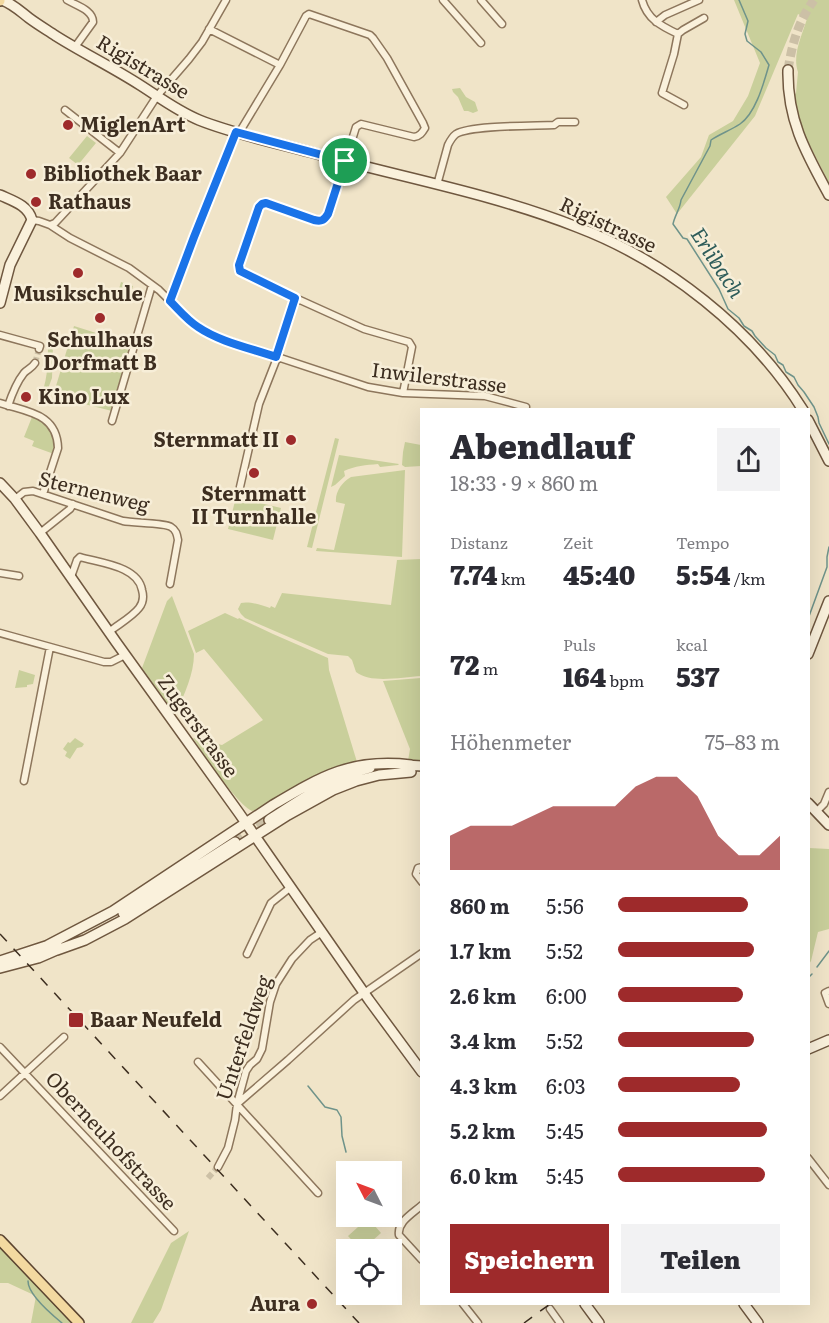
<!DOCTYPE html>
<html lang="de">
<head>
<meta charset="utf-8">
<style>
  :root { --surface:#fff; --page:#f2f2f3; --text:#2b2b33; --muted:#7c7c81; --accent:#9e2a2b }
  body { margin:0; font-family:Literata,serif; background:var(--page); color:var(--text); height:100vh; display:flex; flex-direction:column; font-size:22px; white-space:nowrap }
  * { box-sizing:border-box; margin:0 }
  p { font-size:20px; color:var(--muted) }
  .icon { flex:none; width:33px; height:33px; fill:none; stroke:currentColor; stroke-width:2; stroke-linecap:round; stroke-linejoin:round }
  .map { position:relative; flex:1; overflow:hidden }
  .side { position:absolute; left:420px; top:408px; width:390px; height:897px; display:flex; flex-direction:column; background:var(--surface); border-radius:0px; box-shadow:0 6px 24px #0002 }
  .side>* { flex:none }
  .needle { width:39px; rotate:312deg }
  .fabs { position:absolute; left:336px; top:1161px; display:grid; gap:12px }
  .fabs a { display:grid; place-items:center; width:66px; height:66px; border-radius:0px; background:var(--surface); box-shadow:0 6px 24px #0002; font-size:30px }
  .pin { position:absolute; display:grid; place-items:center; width:51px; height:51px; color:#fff; margin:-26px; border:3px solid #fff; border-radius:50%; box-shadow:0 2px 6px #0007 }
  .round { display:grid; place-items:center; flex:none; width:63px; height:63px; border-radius:0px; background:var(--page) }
  .headline { display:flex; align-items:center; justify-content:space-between; height:102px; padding:0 30px }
  h1 { font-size:33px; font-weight:800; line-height:45px }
  .figures { display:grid; grid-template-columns:repeat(3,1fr); gap:9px; height:102px; padding:6px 30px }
  .figures div { display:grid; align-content:center }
  .figures b { font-size:26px; font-weight:800 }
  .figures small { font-size:16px; font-weight:400 }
  .figures p { font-size:16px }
  .chart { height:168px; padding:12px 30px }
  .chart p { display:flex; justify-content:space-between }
  .chart svg { width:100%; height:108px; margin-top:6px; fill:var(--accent); opacity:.7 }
  .primary-button { display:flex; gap:12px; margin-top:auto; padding:12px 30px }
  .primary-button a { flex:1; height:69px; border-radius:0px; background:var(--accent); color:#fff; font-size:24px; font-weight:800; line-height:69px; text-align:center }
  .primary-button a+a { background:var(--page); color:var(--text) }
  ul { padding:0 30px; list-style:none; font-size:20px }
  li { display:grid; grid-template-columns:96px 72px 1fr; align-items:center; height:45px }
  li i { height:15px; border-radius:8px; background:var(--accent) }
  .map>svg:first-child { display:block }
</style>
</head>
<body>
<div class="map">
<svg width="829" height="1323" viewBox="0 0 829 1323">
  <rect width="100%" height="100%" fill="#f0e4c8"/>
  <path fill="#c9cf9b" d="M734,0H829V183L802,130L793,97L796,93L798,72C792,55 802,35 807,19L798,14L755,116L677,214L666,197L701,157L709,135L733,121L748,96L760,63Z
    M460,88L466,97L475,102L478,111L473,113L468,111H464L458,97L453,92L452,89Z
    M87,136L96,143L78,165L69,158Z
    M121,282L133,286L129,300L117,296Z
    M74,326L131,344L112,411L53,396Z
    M48,342L53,344L52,378L46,394L42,393C48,377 48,360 48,342Z
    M32,417C51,425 56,434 54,454L32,446L34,441L24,437Z
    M335,438L339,439L312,548L307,547Z
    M405,442L421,445V466L405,467L402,465L403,452Z
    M339,455L399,464L398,465L380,467L378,464C366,465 355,466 344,471L345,476L335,485L331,487Z
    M405,470L402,557L316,551L317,548L334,550L345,504L336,502C335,492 342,482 351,477Z
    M236,497L281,508L273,540L228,529Z
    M421,559V676C402,677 371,684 356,672L352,660L348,656L328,654L245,618L241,614L238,609L241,603C249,601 262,605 270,608L271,606L275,608L282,593L391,605L397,560Z
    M172,596L194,654C194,674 184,695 176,713H174L142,668L167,601Z
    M225,613L238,619L239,618L273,634L328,658L329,670L357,762C322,770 292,791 262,808L252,811C236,803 204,755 193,738L222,745L263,720L204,649L196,653L188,631Z
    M19,670L35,675L33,684L27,685V687L15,688Z
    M421,678V762L408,761L410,749L383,681Z
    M75,738L84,744L82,747L77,748L70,759L65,756L67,752L63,749L68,742L70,743Z
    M809,848L829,849V929L818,932L811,961L809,964Z
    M368,1218L381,1233L363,1249H360L348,1236Z
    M189,1231L161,1310L153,1323H131L171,1243Z
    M0,1248L73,1323H31L36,1296L8,1283H0Z"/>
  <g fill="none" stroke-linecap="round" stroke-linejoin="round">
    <path stroke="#6f938a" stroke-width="1.5" d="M739,0L748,21L745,34L747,41L761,52L769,65C764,82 756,113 740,124C731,130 720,134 711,140L710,146L681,200C680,209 675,215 673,224L683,238L687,239L719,289L728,309L739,318L744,326L752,331L755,336L766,348L775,355L778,362L783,365L786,372L794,377L798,385L804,392L814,407L818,417L819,423L829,444
      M808,619L827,567V557L829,547
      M817,967L829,951
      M808,978L812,974
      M308,1086L325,1107L337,1110L341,1117L342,1136L346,1152
      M28,1281C28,1295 51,1314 62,1323"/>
    <path stroke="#ccc0a6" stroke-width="6" stroke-dasharray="6 3" stroke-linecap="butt" d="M35,363L39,349
      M208,1178L218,1167"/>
    <path stroke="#ccc0a6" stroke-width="9" stroke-dasharray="9 4.5" stroke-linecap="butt" d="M788,70C792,44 798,22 814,0
      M235,842L269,820"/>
    <g stroke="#8d765c" stroke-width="9">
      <path id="street" d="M67,0C77,6 93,10 93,22L75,47
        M443,0L481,43
        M481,0L502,24
        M642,0C647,19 661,26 678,34L674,54L662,93L684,105
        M656,22L665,15L699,0
        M209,29L280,65
        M678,34L683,30L704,18
        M65,110L120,153
        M239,133L280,65L306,16L309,14L370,35L373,38L387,58L423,123L425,128C422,133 420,136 414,137L361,124L356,127L329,214C324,220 322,222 314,221L266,203L259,207L239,265L240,271L269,286L364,329L409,342L412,347L403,393
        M437,185L448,145C450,141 452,137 456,134C471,125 534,126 554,125L558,122H575
        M32,220L39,221L50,225L70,238L129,268L159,290L192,323L217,337L368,387L403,393L485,396L526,407
        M50,225L55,223L120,153L157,96L189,59L202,42L226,0
        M170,301L194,237L236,132
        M0,335L40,346L39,349
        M276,357L295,299
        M0,403C27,412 57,413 58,448L43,494
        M8,406C12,394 16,383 24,373C28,369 32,368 35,363
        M112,421L152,285
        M240,487L259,404L277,358
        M15,499L24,492L33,491L123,521C133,523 166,523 171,527C176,530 177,534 178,540L170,584
        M40,533L70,509L73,504
        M0,573L19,576
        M71,577L77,560L80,557C100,563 138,566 142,590C144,597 143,603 139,608C132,617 119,624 110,631
        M0,633L104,662H111L125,655
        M24,781L50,647
        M817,811L824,804L829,792
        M422,867L418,868L416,874L422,882
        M247,954L271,903L291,887
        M829,991L825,993L829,1004
        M0,1047L174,1231
        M198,1062L318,1193
        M0,1096L64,1037
        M237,1104L288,1060L354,1000L422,953
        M808,1158L829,1185
        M218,1167L228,1148L235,1120L237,1104L246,1071L250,1065L257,1059L262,1049L270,1002L276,984L292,959L310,940L322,932
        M422,1205C412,1214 397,1222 399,1235L422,1260
        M463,1304L478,1323
        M550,1309L560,1323"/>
    </g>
    <g stroke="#6f573f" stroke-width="12">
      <path id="secondary" d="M2,0C13,4 20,11 29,18C37,24 47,30 56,36C83,53 112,67 140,85C159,97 177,111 199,120C234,134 273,142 310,152C399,177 491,193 577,227C666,261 752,328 803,410
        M788,70C787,120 806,153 829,195
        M0,195C13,201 28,205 32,220L10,265L0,303
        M808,420L829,461
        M0,483L15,499L40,533L116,642L239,813L369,1000L422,1072
        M808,654L829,601
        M405,765L422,766
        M808,803L829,825
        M269,820C300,800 333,777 370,768
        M123,913L235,842
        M48,945L113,911L273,805C322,776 352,758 411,765
        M57,950L85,940L125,919L288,815L333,790L356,781L379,775L411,772
        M0,961L52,944
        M0,968L38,958L61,948
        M808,1049L829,1040
        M585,1304L599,1323
        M744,1304L758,1323"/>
    </g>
    <g stroke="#5b4430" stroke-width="12">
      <path id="primary" d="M0,1V0
        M0,1240L79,1323"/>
    </g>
    <use href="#street" stroke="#faf1dc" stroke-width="6"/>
    <use href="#secondary" stroke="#faf1dc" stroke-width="9"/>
    <use href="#primary" stroke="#f3d9a0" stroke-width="9"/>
    <path stroke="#3d2e20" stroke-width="1.5" stroke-dasharray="10 10" stroke-linecap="butt" d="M0,934L359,1323
      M524,1323L550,1304"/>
  </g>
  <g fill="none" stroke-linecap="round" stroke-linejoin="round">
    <g stroke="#fff" stroke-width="12">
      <path id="route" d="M236,132L345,161L328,214C324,220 322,222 314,220L266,203L262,204L259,207L239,265L240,271L295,298L276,357C250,348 220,342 198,327C187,320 179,310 170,301L194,237Z"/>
    </g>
    <use href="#route" stroke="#1a73e8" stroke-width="8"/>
  </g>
  <g fill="#9e2a2b" stroke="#f7eed8" stroke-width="2">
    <circle cx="68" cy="125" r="6"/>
    <circle cx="31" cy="174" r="6"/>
    <circle cx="36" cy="202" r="6"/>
    <circle cx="78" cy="273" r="6"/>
    <circle cx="100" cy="318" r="6"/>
    <circle cx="26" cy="397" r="6"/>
    <circle cx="291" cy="440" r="6"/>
    <circle cx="254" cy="473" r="6"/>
    <rect x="68" y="1012" width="16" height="16" rx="3"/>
    <circle cx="312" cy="1304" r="6"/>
  </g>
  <g text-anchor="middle" stroke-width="5" stroke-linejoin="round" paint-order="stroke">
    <g font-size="20" fill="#3d2e20" stroke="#f7eed8">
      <text transform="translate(143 67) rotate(31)" y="7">Rigistrasse</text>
      <text transform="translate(608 225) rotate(25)" y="7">Rigistrasse</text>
      <text transform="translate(439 378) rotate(7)" y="7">Inwilerstrasse</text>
      <text transform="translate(94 492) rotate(14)" y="7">Sternenweg</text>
      <text transform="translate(198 726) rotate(54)" y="7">Zugerstrasse</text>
      <text transform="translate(244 1038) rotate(-71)" y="7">Unterfeldweg</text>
      <text transform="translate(111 1141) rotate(47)" y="7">Oberneuhofstrasse</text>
    </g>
    <g font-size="20" font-weight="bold" fill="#3d2e20" stroke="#f7eed8" text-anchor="start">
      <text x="80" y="132">MiglenArt</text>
      <text x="43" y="181">Bibliothek Baar</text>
      <text x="48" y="209">Rathaus</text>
      <text x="78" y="301" text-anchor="middle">Musikschule</text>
      <text x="100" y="347" text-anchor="middle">Schulhaus<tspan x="100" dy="23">Dorfmatt B</tspan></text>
      <text x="38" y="404">Kino Lux</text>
      <text x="279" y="447" text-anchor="end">Sternmatt II</text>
      <text x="254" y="501" text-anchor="middle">Sternmatt<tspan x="254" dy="23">II Turnhalle</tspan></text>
      <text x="90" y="1027">Baar Neufeld</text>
      <text x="300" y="1311" text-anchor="end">Aura</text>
    </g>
    <g font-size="21" font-style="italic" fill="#2f5d5a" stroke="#f7eed8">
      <text transform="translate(717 263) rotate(57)" y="7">Erlibach</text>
    </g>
  </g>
</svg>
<div class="fabs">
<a><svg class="needle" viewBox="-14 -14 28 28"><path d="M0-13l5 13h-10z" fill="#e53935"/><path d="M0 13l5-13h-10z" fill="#7c7c81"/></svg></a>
<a><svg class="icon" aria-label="locate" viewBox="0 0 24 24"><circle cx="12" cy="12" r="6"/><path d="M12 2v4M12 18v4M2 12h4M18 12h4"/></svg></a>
</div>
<div class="pin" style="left:345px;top:161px;background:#1e9e55"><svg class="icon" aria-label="arrive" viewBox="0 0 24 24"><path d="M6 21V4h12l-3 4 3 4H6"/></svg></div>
<section class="side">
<div class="headline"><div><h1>Abendlauf</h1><p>18:33 · 9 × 860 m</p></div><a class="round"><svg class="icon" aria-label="share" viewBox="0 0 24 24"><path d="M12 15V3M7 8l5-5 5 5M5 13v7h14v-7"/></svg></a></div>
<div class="figures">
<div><p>Distanz</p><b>7.74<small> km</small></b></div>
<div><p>Zeit</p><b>45:40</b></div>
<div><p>Tempo</p><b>5:54<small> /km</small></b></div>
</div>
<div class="figures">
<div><b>72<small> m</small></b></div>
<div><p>Puls</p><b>164<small> bpm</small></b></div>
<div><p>kcal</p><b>537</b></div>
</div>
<div class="chart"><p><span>Höhenmeter</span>75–83 m</p>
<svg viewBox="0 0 160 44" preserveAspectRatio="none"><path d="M0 44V30L10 26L20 26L30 26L40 22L50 18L60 18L70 18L80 18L90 10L100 6L110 6L120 14L130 30L140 38L150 38L160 30V44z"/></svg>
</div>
<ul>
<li><b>860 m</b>5:56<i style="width:80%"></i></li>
<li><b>1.7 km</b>5:52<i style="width:84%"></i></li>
<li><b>2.6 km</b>6:00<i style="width:77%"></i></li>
<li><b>3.4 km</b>5:52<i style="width:84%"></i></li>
<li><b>4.3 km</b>6:03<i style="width:75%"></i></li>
<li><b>5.2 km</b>5:45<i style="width:92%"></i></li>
<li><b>6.0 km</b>5:45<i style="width:91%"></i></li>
</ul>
<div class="primary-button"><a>Speichern</a><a>Teilen</a></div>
</section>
</div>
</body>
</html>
